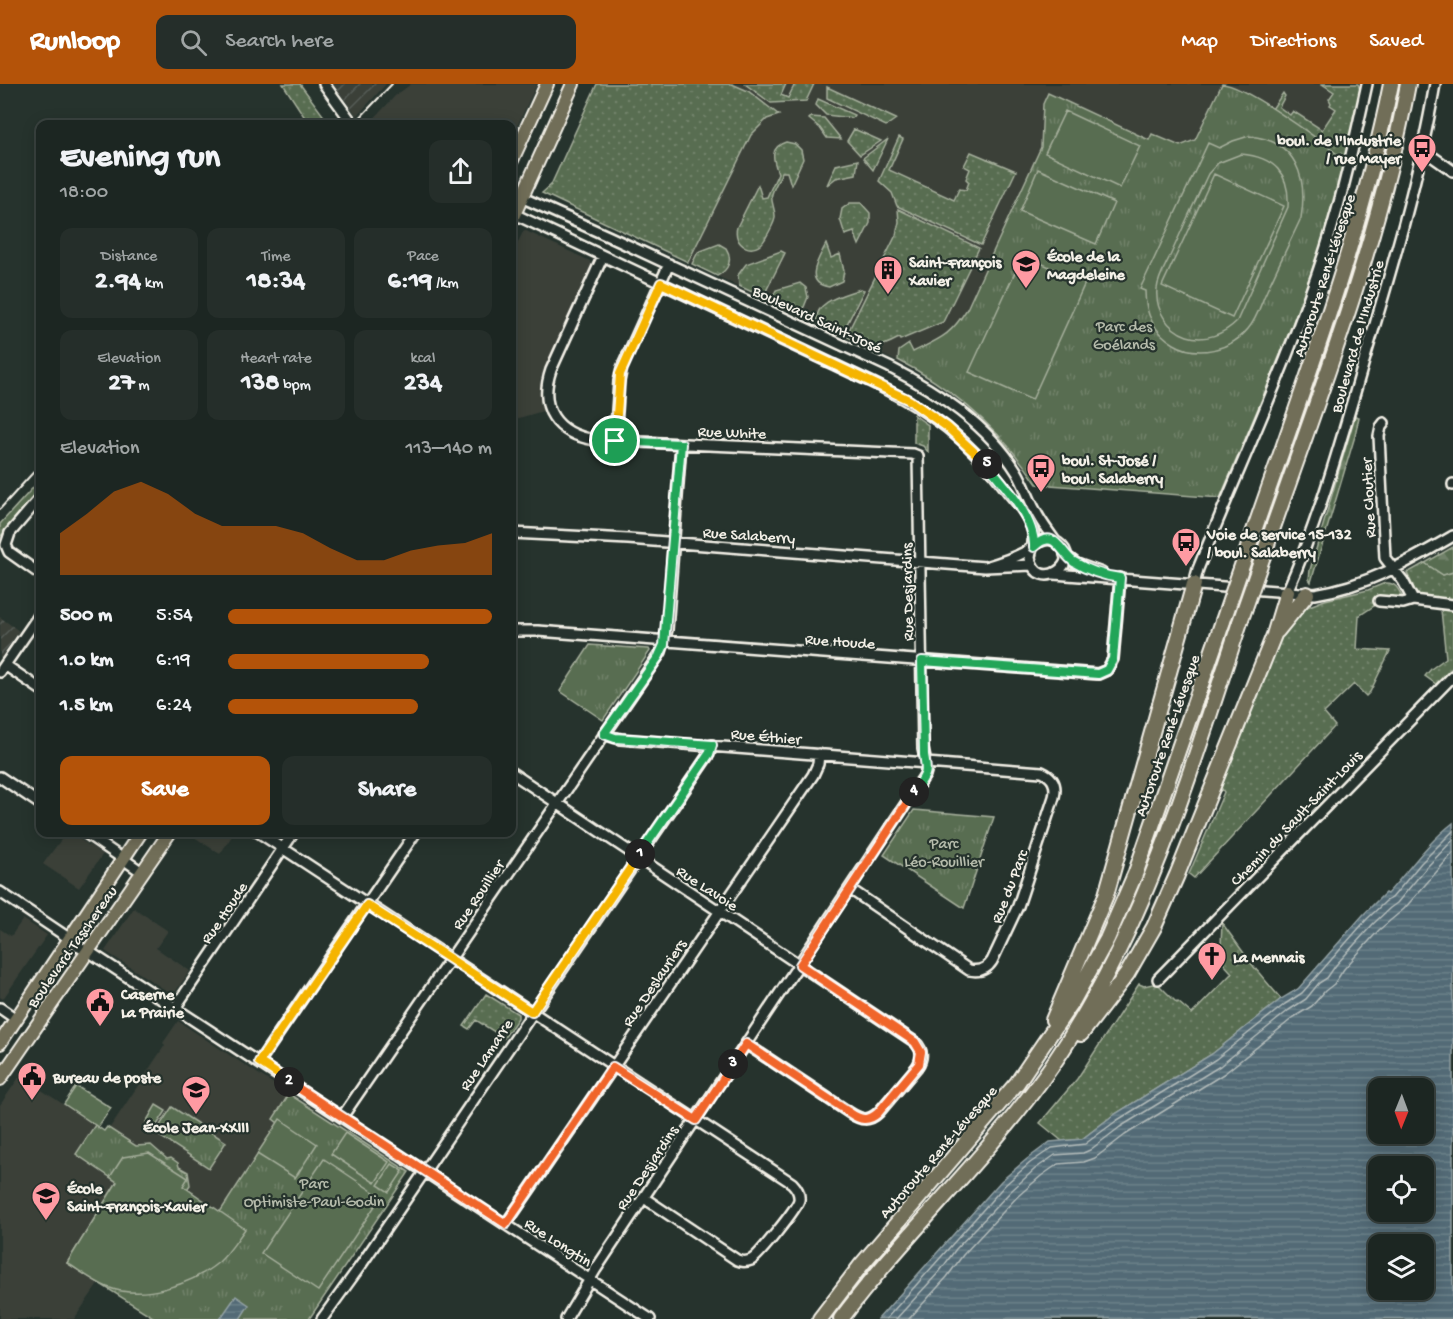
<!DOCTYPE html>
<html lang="en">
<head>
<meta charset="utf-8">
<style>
  :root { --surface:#1c2622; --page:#252e2a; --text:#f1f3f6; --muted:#a0a5a5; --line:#3a4340; --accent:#b45309 }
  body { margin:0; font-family:"Gochi Hand",sans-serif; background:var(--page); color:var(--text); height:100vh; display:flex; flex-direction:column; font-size:22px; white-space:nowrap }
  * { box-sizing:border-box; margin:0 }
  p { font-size:20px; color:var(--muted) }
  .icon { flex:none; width:33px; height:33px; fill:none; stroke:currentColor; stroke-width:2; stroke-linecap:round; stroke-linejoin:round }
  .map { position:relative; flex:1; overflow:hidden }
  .sheet { position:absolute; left:36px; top:36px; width:480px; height:717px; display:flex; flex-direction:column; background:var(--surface); border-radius:12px; box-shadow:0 3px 15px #0003,0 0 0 2px var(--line) }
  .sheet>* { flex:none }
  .needle { width:39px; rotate:181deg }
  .tools { position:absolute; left:1368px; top:994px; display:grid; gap:12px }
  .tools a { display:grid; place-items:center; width:66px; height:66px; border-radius:12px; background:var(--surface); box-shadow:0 3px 15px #0003,0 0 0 2px var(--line); font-size:30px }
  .pin { position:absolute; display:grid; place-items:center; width:51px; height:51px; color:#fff; margin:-26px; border:3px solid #fff; border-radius:50%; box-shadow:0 2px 6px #0007 }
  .km { position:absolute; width:30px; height:30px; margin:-15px; border-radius:50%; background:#222; color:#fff; font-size:16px; line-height:30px; text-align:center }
  .round { display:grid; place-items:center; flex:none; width:63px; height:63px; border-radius:12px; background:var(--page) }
  .head { display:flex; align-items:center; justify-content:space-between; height:102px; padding:0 24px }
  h1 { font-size:33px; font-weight:700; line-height:45px }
  .metrics { display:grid; grid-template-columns:repeat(3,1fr); gap:9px; height:102px; padding:6px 24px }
  .metrics div { display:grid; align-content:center; border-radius:12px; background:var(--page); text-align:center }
  .metrics b { font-size:26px; font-weight:700 }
  .metrics small { font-size:16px; font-weight:400 }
  .metrics p { font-size:16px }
  .chart { height:168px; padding:12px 24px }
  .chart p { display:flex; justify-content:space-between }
  .chart svg { width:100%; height:108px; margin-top:6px; fill:var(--accent); opacity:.7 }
  .cta { display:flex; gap:12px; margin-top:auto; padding:12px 24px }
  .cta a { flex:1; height:69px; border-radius:12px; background:var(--accent); color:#fff; font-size:24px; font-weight:700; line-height:69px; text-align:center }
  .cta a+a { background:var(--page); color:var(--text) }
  ul { padding:0 24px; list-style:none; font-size:20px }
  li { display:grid; grid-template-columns:96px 72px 1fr; align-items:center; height:45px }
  li i { height:15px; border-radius:8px; background:var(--accent) }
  header { display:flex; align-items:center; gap:36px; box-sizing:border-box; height:84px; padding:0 30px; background:var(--accent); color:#fff }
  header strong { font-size:28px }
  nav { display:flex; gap:33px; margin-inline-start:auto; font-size:21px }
  .search { width:420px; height:54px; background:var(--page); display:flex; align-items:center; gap:15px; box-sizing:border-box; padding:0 21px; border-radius:12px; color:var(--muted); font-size:22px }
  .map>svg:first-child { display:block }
</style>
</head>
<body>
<header>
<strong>Runloop</strong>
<div class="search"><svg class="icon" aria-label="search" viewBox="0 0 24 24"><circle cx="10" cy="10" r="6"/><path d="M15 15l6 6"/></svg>Search here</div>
<nav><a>Map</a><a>Directions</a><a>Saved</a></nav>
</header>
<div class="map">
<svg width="1453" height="1235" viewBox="0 0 1453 1235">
  <defs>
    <pattern id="industrial-furrows" width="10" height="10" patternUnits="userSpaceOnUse" patternTransform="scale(1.5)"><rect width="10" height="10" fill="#3a4039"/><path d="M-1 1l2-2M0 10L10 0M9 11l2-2" fill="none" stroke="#575c56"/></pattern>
    <pattern id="grass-dots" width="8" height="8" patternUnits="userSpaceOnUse" patternTransform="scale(1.5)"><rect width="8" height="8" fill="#586d51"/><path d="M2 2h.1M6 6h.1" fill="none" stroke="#71826a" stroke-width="1.8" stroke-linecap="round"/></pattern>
    <pattern id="forest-firs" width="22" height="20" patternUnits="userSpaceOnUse" patternTransform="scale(1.5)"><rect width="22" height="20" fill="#586d51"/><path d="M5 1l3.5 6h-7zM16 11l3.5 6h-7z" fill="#71826a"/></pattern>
    <pattern id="park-tufts" width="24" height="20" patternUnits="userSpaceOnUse" patternTransform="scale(1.5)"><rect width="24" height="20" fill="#586d51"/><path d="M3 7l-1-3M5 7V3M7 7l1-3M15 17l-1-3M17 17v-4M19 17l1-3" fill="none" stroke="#71826a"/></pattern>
    <pattern id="water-rules" width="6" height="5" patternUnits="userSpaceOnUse" patternTransform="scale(1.5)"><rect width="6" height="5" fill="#526b76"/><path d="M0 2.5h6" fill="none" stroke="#6c818a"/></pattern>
  </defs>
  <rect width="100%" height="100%" fill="#26332d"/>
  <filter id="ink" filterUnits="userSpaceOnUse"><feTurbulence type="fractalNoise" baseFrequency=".0167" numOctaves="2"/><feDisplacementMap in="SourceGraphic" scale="12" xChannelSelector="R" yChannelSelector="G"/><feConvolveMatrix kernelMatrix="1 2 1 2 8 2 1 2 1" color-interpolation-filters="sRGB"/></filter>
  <g filter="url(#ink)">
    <path fill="#3a4039" d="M411,0H537L512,53V40H369L395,12Z
      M597,0H1358L1360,5L1320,166L1284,263L1220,414L1037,400L1018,373L990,341L970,322L927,292L542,109L551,101Z
      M524,146L590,177L592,182L541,294L540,318L543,327L512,336V170Z
      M66,749H70L103,770L79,804L43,780Z
      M188,749H234L220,770Z
      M134,824L168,847L156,864L190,887L173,911L105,867Z
      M23,835L47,851L3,915L0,913V845L11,852Z
      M178,937L289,1010L273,1035L278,1039L220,1128L187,1105L179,1083L171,1074L167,1075L160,1070L136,1062L109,1045L165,961L163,959Z
      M20,992L95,1041L76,1070L117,1097L67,1179L99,1199L74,1235H0V1021Z"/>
    <path fill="url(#industrial-furrows)" d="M333,0H386L357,32Z
      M0,533L19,547L0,575Z"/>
    <path fill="url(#grass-dots)" stroke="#a6af9c" stroke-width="1.5" d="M283,0H300L325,34L338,40H309Z
      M597,0H732L748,7L779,31L767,35L751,51L688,178L542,109L551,101Z
      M745,0H786L781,11L788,14L795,0H814L806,17L771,19Z
      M1322,0H1358L1360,5L1346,78L1272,25L1283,9L1285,12L1279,23L1290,31L1293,27L1322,46L1336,25L1330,21L1331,19L1329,15L1334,8Z
      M827,3L896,35L886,42L827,14Z
      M818,15L854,31L852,34L826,31L816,21Z
      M811,33L824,34L841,55L827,54L820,44L809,35Z
      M854,45L881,57L860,71L847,57Z
      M899,53L903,55L889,86L954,116L959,105L966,106L969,98L966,95L970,85L964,82L971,68L1016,87L981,161L897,122L892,109L879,97Z
      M888,55L873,86L863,74Z
      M786,58L795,60L801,66L803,75L791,101L787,88H782C779,95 774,103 772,110C770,118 776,126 775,134C774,140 768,150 765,155C755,173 732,162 737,143L758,101L762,114L767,113L778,89C773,76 769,63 786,58Z
      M858,76L856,90L836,94L827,101L836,81Z
      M850,119H861L870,129V139L859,161L854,148L845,151L840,135L842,125Z
      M898,125L979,164L943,238L900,256L899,254C873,268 871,264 846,252L896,151L899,138Z
      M719,160L726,164C733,175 729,186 717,192L692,180L698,168Z
      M826,160L831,174L840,170L844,187L842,197L829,203C802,199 819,174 826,160Z
      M781,167L785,169L763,213L739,202L738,191L746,180Z
      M800,199L806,204L808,213L804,223L795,228L771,217L776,206Z
      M860,205L864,206L842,250L817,239C813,217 844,211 860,205Z
      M914,331L928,341V368L923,362L914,359Z
      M40,396V405L0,453V440Z
      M1425,479L1443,491L1453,488V515L1425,513L1416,509L1407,489Z
      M1385,499C1396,498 1399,506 1403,515L1377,520L1359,532L1357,565L1390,567L1370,608L1366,612L1354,600L1324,629L1335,642L1194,794L1189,790L1224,708L1222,705L1217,710L1279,554L1307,523L1325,516L1368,506Z
      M1441,526L1453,527V583L1436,600L1425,592L1431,585L1446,574Z
      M1222,839L1254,883L1281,915L1212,970L1112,1032L1082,1055L1062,1057L1040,1039L1077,995L1139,900L1144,902L1157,899L1177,919L1178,918L1192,930L1232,889L1215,870L1221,861Z
      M486,910L518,930V934L504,954L476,936L469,945L464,942Z"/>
    <path fill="url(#forest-firs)" stroke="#a6af9c" stroke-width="1.5" d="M1355,332L1359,333L1355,352L1311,498L1309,495L1310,486Z
      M1453,463V488L1443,491L1425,479Z"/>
    <path fill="url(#park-tufts)" stroke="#a6af9c" stroke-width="1.5" d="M1222,0C1243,0 1328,61 1346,78C1315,194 1267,304 1220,414L1037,400C1001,346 956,306 898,276L899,267L909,260L913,268C941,254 950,252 967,225L1041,63L1043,20L1048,9L1149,56L1152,50L1180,62L1195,56Z
      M590,561L649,565L650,567L603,636L560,607Z
      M914,726L994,733L964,824L884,771Z
      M289,1010L409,1088L309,1235H156L67,1179L117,1098L76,1070L95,1041L104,1047L107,1043L136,1062L151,1061L167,1075L171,1074L178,1079L179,1083L188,1088L190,1101L187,1105L220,1128L278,1039L273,1035Z
      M172,1023L226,1058L209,1084L155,1049Z"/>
    <path fill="#586d51" stroke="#a6af9c" stroke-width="1.5" fill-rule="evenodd" d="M1065,27L1140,62L1120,104L1045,69Z
      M1249,52C1296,56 1308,93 1301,134C1289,160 1276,186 1264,213C1260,223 1256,236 1248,245C1231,266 1197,274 1174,260C1154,248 1145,229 1145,207L1140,205L1208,59L1219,64L1233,57ZM1241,70C1274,73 1290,89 1288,123L1237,237C1224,250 1205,258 1187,252C1167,245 1155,225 1157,205C1158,193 1166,181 1171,170C1183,143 1195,117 1208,90L1218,79Z
      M1038,85L1114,119L1096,160L1020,127Z
      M1214,90L1284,122L1232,234L1162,202Z
      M1023,171L1085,199L1032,316L969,288Z
      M76,1002L111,1024L98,1043L64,1020Z
      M156,1021L166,1027L155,1044L146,1038Z
      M280,1035L317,1060L295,1094L257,1070Z
      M345,1049L389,1078L375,1099L331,1070Z
      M149,1069L188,1094L183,1102L245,1145C237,1156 229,1169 219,1178C191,1201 143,1217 107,1203C93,1197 80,1187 67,1179L117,1098L110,1093L123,1073Z
      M324,1075L381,1113L318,1207L261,1169Z
      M392,1080L403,1087L389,1108L378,1101Z"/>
    <path fill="url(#water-rules)" stroke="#93a1a4" stroke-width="1.5" fill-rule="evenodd" d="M1453,739V1235H878L1001,1097L1027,1075L1050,1058L1082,1055L1112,1032L1212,970L1281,915L1298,905L1363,831L1385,809L1387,810C1409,786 1427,759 1453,739ZM1378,1005H1424V1050H1378ZM1378,1083H1424V1128H1378ZM1378,1161H1424V1206H1378Z
      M236,1212L249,1221L240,1235H220Z"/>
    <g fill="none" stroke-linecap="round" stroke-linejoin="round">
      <path stroke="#b3bbba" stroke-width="1.5" d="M886,1235L1005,1101L1030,1079L1052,1064L1085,1060L1116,1037L1216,975L1285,920L1302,909L1367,835L1386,817L1392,814L1421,779L1453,747
        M896,1235L940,1187L956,1165L1011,1107L1035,1085L1055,1071L1083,1069L1090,1066L1120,1043L1220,982L1289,926L1306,915L1319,899L1327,894L1336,881L1373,840L1390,824L1397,819L1426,784L1453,756
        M909,1235L947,1193L963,1171L1017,1113L1041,1092L1058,1080L1084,1078L1095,1074L1125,1051L1225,989L1294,933L1312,922L1325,907L1334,900L1344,885L1379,846L1404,825L1453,769"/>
      <g stroke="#f4f1e8" stroke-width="14">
        <path id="minor" d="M324,0L353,40
          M1422,70L1433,73L1453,87
          M512,109L610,153L889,283C938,308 987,340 1017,388C1024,400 1028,413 1035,426C1040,437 1048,447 1055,457
          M512,129L871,298C931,327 969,355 1009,409C1018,420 1030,433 1033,448C1035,458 1031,465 1030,474C1038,511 1085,478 1058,459C1054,456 1049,455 1045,456C1037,457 1031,465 1025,468C1012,475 999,479 985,483
          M1384,339L1381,343L1379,352L1385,474L1403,497L1413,516
          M615,357L619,297L622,284L669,180
          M1453,400V401
          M40,414L10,449L6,461L9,468L40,490
          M512,449L628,455L985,483L1032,481
          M1065,471L1077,480L1102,489
          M1054,490L1315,510C1367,502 1408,478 1453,452
          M1194,500L1198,485C1241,378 1291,273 1326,163C1343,110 1355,55 1367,0
          M1287,508C1320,433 1342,353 1365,274C1392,184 1419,94 1435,0
          M1379,517L1403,519L1413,516L1453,521
          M512,547H538L1098,590L1107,586L1113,575L1120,494
          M5,581L40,605
          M0,588L40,530
          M604,650L620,655L1042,688C1053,693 1057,701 1054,713L1018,822L992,877C987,885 979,888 969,886L850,805
          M512,689L915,958C923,966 923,974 917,983L879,1028C869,1038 861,1036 850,1029L746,960
          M0,693L40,720
          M84,748L142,788
          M258,748L792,1099C797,1104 800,1109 799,1116C797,1124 758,1173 751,1176C746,1178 742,1178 737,1176L644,1114
          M0,808L70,855L81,864L88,867L650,1235
          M1158,895L1453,592
          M0,924L16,935
          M175,924L294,748
          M259,978L416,748
          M342,1033L661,568L667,546L681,360
          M506,1140L813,691L818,680L819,670
          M322,1235L361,1181L709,670L712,661
          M566,1235L596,1185L925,691L927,684L923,665L918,372L913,370L595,356C556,350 538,324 551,286L603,172"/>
      </g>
      <g stroke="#f4f1e8" stroke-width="16">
        <path id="major" d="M512,76L547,0
          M512,135L573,0
          M0,959L141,748
          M0,995L170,748"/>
      </g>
      <g stroke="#f4f1e8" stroke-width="18">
        <path id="highway" d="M1246,470C1299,315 1359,161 1391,0
          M1263,472C1317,316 1378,162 1408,0
          M1277,547L1307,510
          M1053,936L1106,811L1194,500
          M1081,950L1127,890L1154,843L1177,791L1274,551L1287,508
          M820,1235L862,1180L1017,999L1074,915L1107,855L1136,788L1223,537
          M841,1235C907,1147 990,1071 1053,980C1145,846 1189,691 1240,538"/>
      </g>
      <use href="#minor" stroke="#26332d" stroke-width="9"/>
      <use href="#major" stroke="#716e59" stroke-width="12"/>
      <use href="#highway" stroke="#716e59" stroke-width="14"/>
      <path stroke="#f4f1e8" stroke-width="2" d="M354,40L392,0
        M0,425L40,381"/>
      <g stroke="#f4f1e8" stroke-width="18" stroke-linecap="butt">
        <path id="highway-bridge" d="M1223,537L1246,470
          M1240,538L1263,472"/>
      </g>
      <use href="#highway-bridge" stroke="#716e59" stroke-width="14"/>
    </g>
  </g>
  <g fill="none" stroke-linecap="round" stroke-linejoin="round" filter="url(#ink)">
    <g stroke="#fff" stroke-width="12">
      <path id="split-1" d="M615,357L681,360L664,561L659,572L604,650L615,654L712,661L709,670L640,770"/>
    </g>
    <g stroke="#fff" stroke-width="12">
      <path id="split-2" d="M289,998L259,978L367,821L532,928L640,770"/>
    </g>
    <g stroke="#fff" stroke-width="12">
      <path id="split-3" d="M289,998L506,1140L613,983L696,1036L733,980"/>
    </g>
    <g stroke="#fff" stroke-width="12">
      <path id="split-4" d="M733,980L746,960L850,1029C860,1036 868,1038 878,1029L919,980L921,968L915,958L800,881L914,708"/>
    </g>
    <g stroke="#fff" stroke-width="12">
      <path id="split-5" d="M914,708C926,690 928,692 924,671L922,577L1098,590L1107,586L1113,575L1120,494C1105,492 1087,486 1074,478C1061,470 1055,442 1034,463C1035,434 1005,402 987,380"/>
    </g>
    <g stroke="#fff" stroke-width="12">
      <path id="split-6" d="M615,357L620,290L661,199L909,316L947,343L987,380"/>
    </g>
    <use href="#split-1" stroke="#22a559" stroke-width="8"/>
    <use href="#split-2" stroke="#f5b400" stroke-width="8"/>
    <use href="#split-3" stroke="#f0652b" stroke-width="8"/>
    <use href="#split-4" stroke="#f0652b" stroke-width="8"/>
    <use href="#split-5" stroke="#22a559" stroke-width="8"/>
    <use href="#split-6" stroke="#f5b400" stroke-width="8"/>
  </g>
  <defs>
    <g id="bus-pin" transform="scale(1.5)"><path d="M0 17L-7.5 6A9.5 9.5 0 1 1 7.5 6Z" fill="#ff9aa2" stroke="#26332d"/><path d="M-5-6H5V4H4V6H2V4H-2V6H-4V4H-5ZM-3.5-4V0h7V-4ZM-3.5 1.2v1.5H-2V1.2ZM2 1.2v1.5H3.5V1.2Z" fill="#111"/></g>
    <g id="school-pin" transform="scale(1.5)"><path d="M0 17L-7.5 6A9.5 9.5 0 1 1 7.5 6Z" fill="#ff9aa2" stroke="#26332d"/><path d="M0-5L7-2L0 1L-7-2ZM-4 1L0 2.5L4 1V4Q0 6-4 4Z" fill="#111"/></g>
    <g id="building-pin" transform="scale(1.5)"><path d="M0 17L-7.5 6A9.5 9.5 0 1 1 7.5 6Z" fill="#ff9aa2" stroke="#26332d"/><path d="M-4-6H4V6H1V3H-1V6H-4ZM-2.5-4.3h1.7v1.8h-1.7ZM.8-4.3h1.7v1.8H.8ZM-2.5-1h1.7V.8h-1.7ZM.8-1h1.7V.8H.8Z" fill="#111"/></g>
    <g id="church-pin" transform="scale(1.5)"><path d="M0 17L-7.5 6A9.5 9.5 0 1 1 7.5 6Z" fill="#ff9aa2" stroke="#26332d"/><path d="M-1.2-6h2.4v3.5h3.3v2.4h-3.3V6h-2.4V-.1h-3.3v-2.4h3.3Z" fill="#111"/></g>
    <g id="civic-pin" transform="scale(1.5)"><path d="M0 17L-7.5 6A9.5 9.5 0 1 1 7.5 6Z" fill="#ff9aa2" stroke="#26332d"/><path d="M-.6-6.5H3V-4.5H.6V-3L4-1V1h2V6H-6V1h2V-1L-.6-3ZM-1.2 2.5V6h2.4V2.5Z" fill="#111"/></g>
  </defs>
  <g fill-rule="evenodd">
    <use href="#bus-pin" x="1422" y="64"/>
    <use href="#school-pin" x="1026" y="180"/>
    <use href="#building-pin" x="888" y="186"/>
    <use href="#bus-pin" x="1041" y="384"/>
    <use href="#bus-pin" x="1186" y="458"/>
    <use href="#church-pin" x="1212" y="872"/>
    <use href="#civic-pin" x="100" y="918"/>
    <use href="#civic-pin" x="32" y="992"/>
    <use href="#school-pin" x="196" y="1006"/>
    <use href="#school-pin" x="46" y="1112"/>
  </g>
  <g text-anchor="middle" stroke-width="4.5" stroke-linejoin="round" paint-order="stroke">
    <g font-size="16" font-weight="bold" fill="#f4f1e8" stroke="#26332d" text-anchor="start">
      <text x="1401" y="61" text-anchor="end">boul. de l'Industrie<tspan x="1401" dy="18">/ rue Mayer</tspan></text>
      <text x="1047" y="177">École de la<tspan x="1047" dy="18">Magdeleine</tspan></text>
      <text x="909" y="183">Saint-François<tspan x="909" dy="18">Xavier</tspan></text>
      <text x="1062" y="381">boul. St-José /<tspan x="1062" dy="18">boul. Salaberry</tspan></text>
      <text x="1207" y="455">Voie de service 15-132<tspan x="1207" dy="18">/ boul. Salaberry</tspan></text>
      <text x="1233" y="878">La Mennais</text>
      <text x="121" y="915">Caserne<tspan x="121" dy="18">La Prairie</tspan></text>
      <text x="53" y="998">Bureau de poste</text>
      <text x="196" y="1048" text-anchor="middle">École Jean-XXIII</text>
      <text x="67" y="1109">École<tspan x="67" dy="18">Saint-François-Xavier</tspan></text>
    </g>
    <g font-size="16" fill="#f4f1e8" stroke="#26332d">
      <text transform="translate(1323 191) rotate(-72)" y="6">Autoroute René-Lévesque</text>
      <text transform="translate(818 234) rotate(25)" y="6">Boulevard Saint-José</text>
      <text transform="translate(1356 252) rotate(-74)" y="6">Boulevard de l'Industrie</text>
      <text transform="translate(732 347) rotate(2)" y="6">Rue White</text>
      <text transform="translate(1367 414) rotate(-93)" y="6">Rue Cloutier</text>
      <text transform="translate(749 450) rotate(4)" y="6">Rue Salaberry</text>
      <text transform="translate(906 508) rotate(-91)" y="6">Rue Desjardins</text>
      <text transform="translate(840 556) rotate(4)" y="6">Rue Houde</text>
      <text transform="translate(766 651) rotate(5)" y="6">Rue Éthier</text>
      <text transform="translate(1166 651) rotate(-71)" y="6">Autoroute René-Lévesque</text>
      <text transform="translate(1295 733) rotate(-46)" y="6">Chemin du Sault-Saint-Louis</text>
      <text transform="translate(1008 802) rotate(-69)" y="6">Rue du Parc</text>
      <text transform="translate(708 803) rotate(33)" y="6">Rue Lavoie</text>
      <text transform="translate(477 810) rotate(-56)" y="6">Rue Rouillier</text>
      <text transform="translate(223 828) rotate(-56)" y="6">Rue Houde</text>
      <text transform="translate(71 862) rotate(-55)" y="6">Boulevard Taschereau</text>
      <text transform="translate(653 898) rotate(-56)" y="6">Rue Deslauriers</text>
      <text transform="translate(485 970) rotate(-56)" y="6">Rue Lamarre</text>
      <text transform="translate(937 1067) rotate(-49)" y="6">Autoroute René-Lévesque</text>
      <text transform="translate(646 1083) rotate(-56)" y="6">Rue Desjardins</text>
      <text transform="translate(559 1157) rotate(33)" y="6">Rue Longtin</text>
    </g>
    <g font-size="16" fill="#b6bcac" stroke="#26332d">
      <text x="1124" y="247">Parc des<tspan x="1124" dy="18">Goélands</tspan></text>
      <text x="944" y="764">Parc<tspan x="944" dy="18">Léo-Rouillier</tspan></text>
      <text x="314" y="1104">Parc<tspan x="314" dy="18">Optimiste-Paul-Godin</tspan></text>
    </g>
  </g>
</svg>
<div class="tools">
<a><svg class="needle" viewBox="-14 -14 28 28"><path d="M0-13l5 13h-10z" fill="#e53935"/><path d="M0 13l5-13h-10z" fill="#a0a5a5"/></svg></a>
<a><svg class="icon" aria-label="locate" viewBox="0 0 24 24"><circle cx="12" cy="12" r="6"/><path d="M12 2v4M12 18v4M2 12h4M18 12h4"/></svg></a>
<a><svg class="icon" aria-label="layers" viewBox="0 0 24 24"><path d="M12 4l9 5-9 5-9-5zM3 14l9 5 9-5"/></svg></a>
</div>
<div class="pin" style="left:615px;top:357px;background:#1e9e55"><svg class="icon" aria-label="arrive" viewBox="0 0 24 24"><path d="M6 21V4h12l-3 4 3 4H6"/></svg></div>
<b class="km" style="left:640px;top:770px">1</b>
<b class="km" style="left:289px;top:998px">2</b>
<b class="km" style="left:733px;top:980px">3</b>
<b class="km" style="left:914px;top:708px">4</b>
<b class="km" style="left:987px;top:380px">5</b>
<section class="sheet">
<div class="head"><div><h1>Evening run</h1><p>18:00</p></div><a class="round"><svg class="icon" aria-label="share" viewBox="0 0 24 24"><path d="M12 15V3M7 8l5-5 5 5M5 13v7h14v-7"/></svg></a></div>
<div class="metrics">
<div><p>Distance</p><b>2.94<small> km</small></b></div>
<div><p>Time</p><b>18:34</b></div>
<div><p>Pace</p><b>6:19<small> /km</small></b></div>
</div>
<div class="metrics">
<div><p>Elevation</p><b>27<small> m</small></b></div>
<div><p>Heart rate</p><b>138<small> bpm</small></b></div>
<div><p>kcal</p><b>234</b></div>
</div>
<div class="chart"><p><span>Elevation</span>113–140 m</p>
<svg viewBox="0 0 160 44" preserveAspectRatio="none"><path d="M0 44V27L10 19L20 10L30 6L40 11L50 19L60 24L70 24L80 24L90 27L100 33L110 38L120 38L130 34L140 32L150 31L160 27V44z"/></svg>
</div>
<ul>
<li><b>500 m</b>5:54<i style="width:100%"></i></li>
<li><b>1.0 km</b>6:19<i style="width:76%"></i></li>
<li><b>1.5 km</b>6:24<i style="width:72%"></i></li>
</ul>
<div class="cta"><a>Save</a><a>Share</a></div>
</section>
</div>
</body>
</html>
